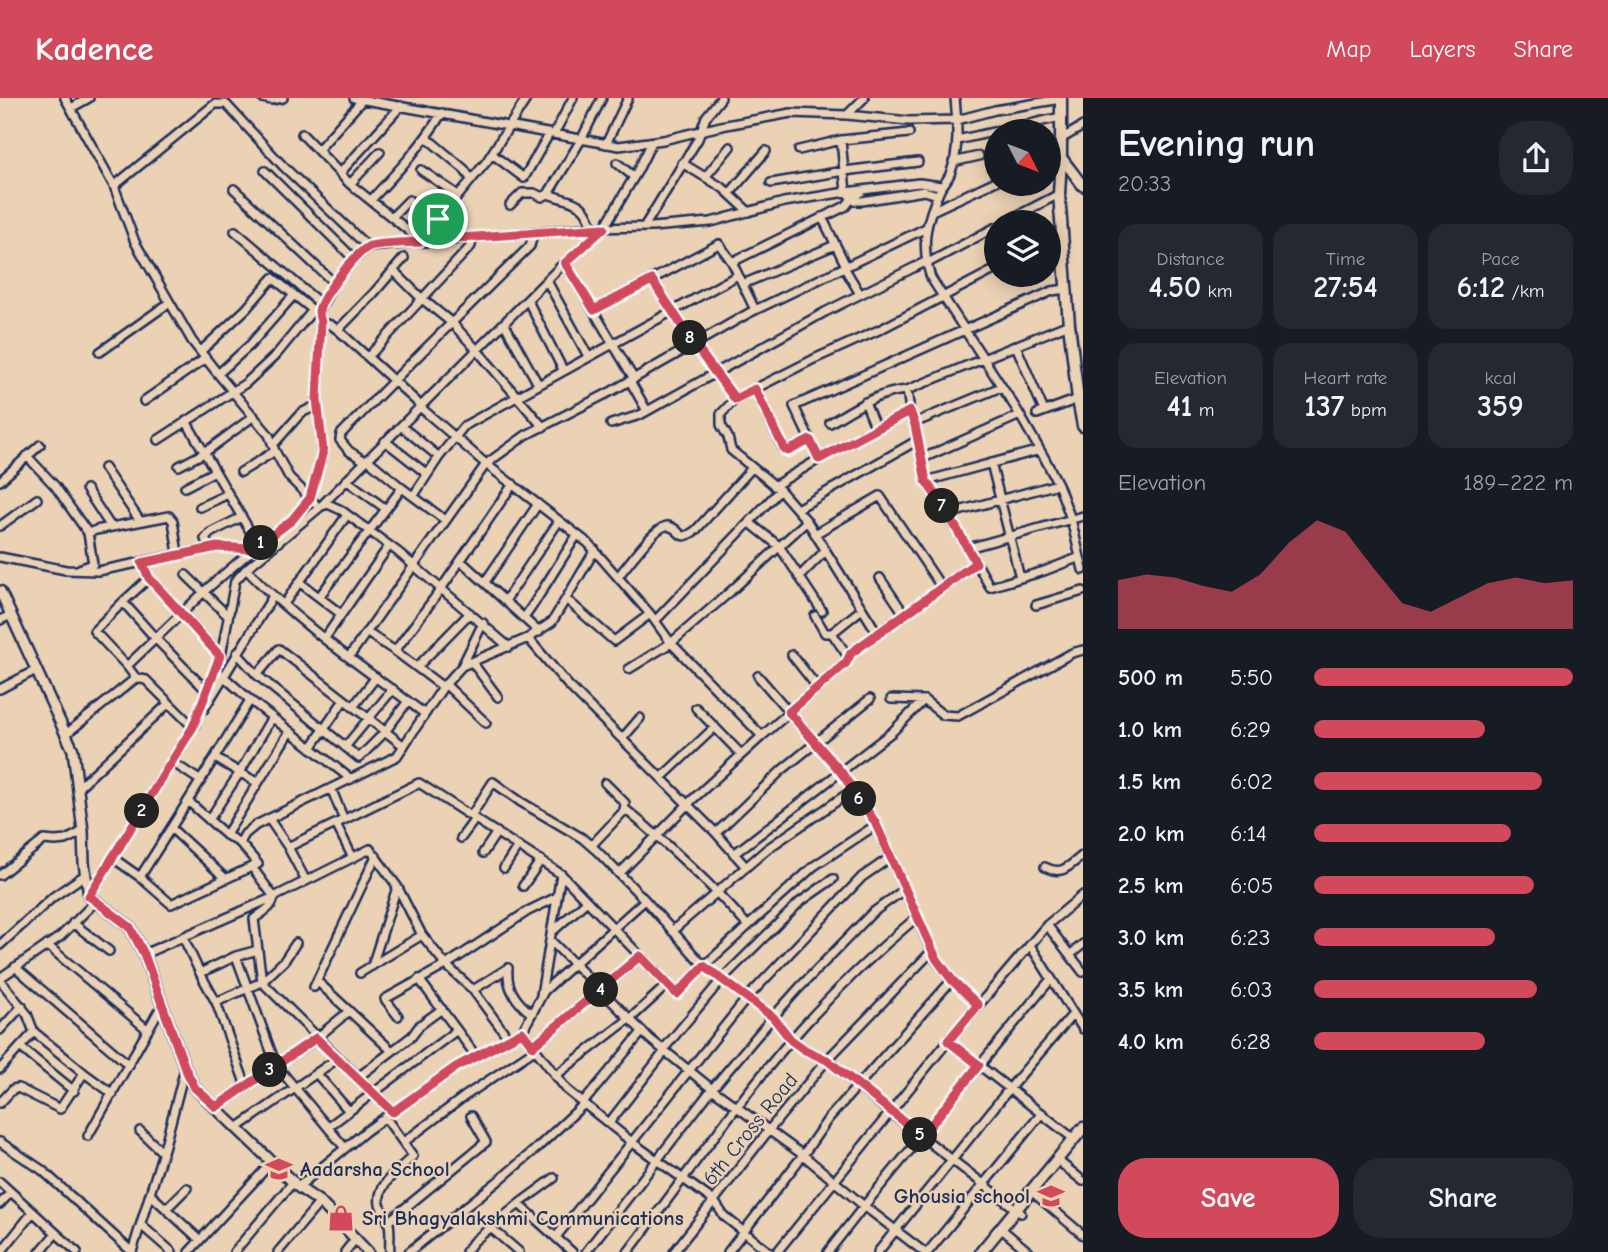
<!DOCTYPE html>
<html lang="en">
<head>
<meta charset="utf-8">
<style>
  :root { --surface:#171b24; --page:#242831; --text:#f1f3f6; --muted:#9ea1a6; --accent:#d1495b }
  body { margin:0; font-family:"Comic Neue",sans-serif; background:var(--page); color:var(--text); height:100vh; display:flex; flex-direction:column; font-size:26px; white-space:nowrap }
  * { box-sizing:border-box; margin:0 }
  p { font-size:23px; color:var(--muted) }
  .icon { flex:none; width:38px; height:38px; fill:none; stroke:currentColor; stroke-width:2; stroke-linecap:round; stroke-linejoin:round }
  .map { position:relative; flex:1; overflow:hidden }
  .panel { display:flex; flex-direction:column; background:var(--surface); width:525px }
  .panel>* { flex:none }
  .needle { width:46px; rotate:132deg }
  .buttons { position:absolute; left:984px; top:21px; display:grid; gap:14px }
  .buttons a { display:grid; place-items:center; width:77px; height:77px; border-radius:50%; background:var(--surface); box-shadow:0 4px 18px #0003; font-size:35px }
  .pin { position:absolute; display:grid; place-items:center; width:60px; height:60px; color:#fff; margin:-30px; border:4px solid #fff; border-radius:50%; box-shadow:0 2px 7px #0007 }
  .km { position:absolute; width:35px; height:35px; margin:-18px; border-radius:50%; background:#222; color:#fff; font-size:19px; line-height:35px; text-align:center }
  .round { display:grid; place-items:center; flex:none; width:74px; height:74px; border-radius:28px; background:var(--page) }
  .overview { display:flex; align-items:center; justify-content:space-between; height:119px; padding:0 35px }
  h1 { font-size:38px; font-weight:600; line-height:52px }
  .stats { display:grid; grid-template-columns:repeat(3,1fr); gap:10px; height:119px; padding:7px 35px }
  .stats div { display:grid; align-content:center; border-radius:18px; background:var(--page); text-align:center }
  .stats b { font-size:30px; font-weight:600 }
  .stats small { font-size:19px; font-weight:400 }
  .stats p { font-size:19px }
  .chart { height:196px; padding:14px 35px }
  .chart p { display:flex; justify-content:space-between }
  .chart svg { width:100%; height:126px; margin-top:7px; fill:var(--accent); opacity:.7 }
  .button { display:flex; gap:14px; margin-top:auto; padding:14px 35px }
  .button a { flex:1; height:80px; border-radius:28px; background:var(--accent); color:#fff; font-size:28px; font-weight:600; line-height:80px; text-align:center }
  .button a+a { background:var(--page); color:var(--text) }
  ul { padding:0 35px; list-style:none; font-size:23px }
  li { display:grid; grid-template-columns:112px 84px 1fr; align-items:center; height:52px }
  li i { height:18px; border-radius:9px; background:var(--accent) }
  header { display:flex; align-items:center; gap:42px; box-sizing:border-box; height:98px; padding:0 35px; background:var(--accent); color:#fff }
  header strong { font-size:33px }
  nav { display:flex; gap:38px; margin-inline-start:auto; font-size:24px }
  main { display:flex; flex:1; min-height:0 }
  .map>svg:first-child { display:block }
</style>
</head>
<body>
<header>
<strong>Kadence</strong>
<nav><a>Map</a><a>Layers</a><a>Share</a></nav>
</header>
<main>
<div class="map">
<svg width="1083" height="1154" viewBox="0 0 1083 1154">
  <rect width="100%" height="100%" fill="#ecd2b4"/>
  <filter id="ink" filterUnits="userSpaceOnUse"><feTurbulence type="fractalNoise" baseFrequency=".0143" numOctaves="2"/><feDisplacementMap in="SourceGraphic" scale="14" xChannelSelector="R" yChannelSelector="G"/><feConvolveMatrix kernelMatrix="1 2 1 2 8 2 1 2 1" color-interpolation-filters="sRGB"/></filter>
  <g filter="url(#ink)">
    <g fill="none" stroke-linecap="round" stroke-linejoin="round">
      <g stroke="#1b2f5e" stroke-width="12">
        <path id="minor" d="M65,0L114,88L135,144L192,243L218,276L269,337L275,353L289,379L310,400L292,422L258,447L208,490L127,568
          M262,0L271,2L283,0
          M354,0L619,48L663,42L721,28L791,15L847,17L909,23L957,22L995,12L1061,1
          M955,0C957,24 960,53 950,76C948,81 944,86 941,90C926,121 920,147 931,180L1017,312L1045,361L1058,386L1071,421L1083,472
          M71,10L89,0
          M847,17L864,0
          M302,36L350,86L409,133L420,144L487,63L527,0
          M554,36L573,0
          M427,40L464,71L471,81
          M1061,41L1083,28
          M841,42L846,94L855,103H862L924,93L938,97
          M957,42L1061,19
          M606,46L628,0
          M318,52L363,1
          M799,52L841,42L909,35
          M492,56L524,80L549,36
          M1048,63L1061,62
          M953,64L979,58
          M617,65L634,79
          M682,65L723,90L749,114
          M421,72L458,97
          M265,73L354,161
          M340,75L401,8
          M706,78L730,49
          M771,85L844,73L918,64
          M350,86L380,54
          M114,88L215,6H226L283,68L368,149
          M234,91L334,185
          M730,95L766,53
          M548,96L581,42L602,0
          M371,102C398,73 421,49 442,15
          M510,107L522,95H534L542,99L548,96C560,101 578,102 586,114C589,119 591,125 594,130
          M932,113L996,83
          M392,119L409,102
          M822,119L846,168
          M438,121L461,140
          M1005,124L1059,96
          M644,129L698,41L706,19L721,0
          M235,133L322,207
          M1048,143L1062,141
          M732,164L846,108L852,100L863,93
          M565,165L634,281
          M926,166L996,129
          M844,169L860,196
          M393,172L421,200L452,225L477,252L543,329
          M652,182L694,246L735,301
          M547,183L588,258
          M743,186L835,147
          M528,203L563,272
          M594,212L719,146L732,164L755,212
          M321,224L331,227L338,232L416,303L420,309L486,366L588,445L650,516L671,545L762,638
          M504,225L538,286
          M338,232L373,196L404,160
          M1016,248L1044,313
          M201,253L246,211L273,180L313,212
          M100,254L169,205
          M368,259L471,148L472,139
          M218,276L250,247L294,197
          M630,283L647,313
          M755,291L783,350L787,353L810,342
          M907,292L910,313L915,327L926,383L968,450L990,489L1044,473L1080,459
          M144,303L206,260
          M865,304L876,331
          M1037,316L1078,301
          M186,323L258,447
          M830,325C853,311 878,294 907,292L1069,226
          M914,325L1001,289
          M611,326L640,317L825,214L925,164
          M401,328L439,359
          M158,342L246,285L276,257L313,212L319,213
          M385,343L427,376
          M273,347L301,315L318,307
          M27,358L55,388L88,435L93,466L79,471
          M367,361L402,390L445,422
          M819,361L794,308L1052,193L1066,191
          M921,361L1020,317
          M365,363L349,353L340,342L341,336L422,254L530,148L534,134
          M991,365L1020,480
          M179,368L204,355L254,318
          M104,370L140,423
          M241,374L275,353
          M346,382L386,411
          M0,383L40,347
          M926,383L1040,352
          M774,388L819,361L910,313
          M185,389L215,373
          M86,391L111,429
          M414,397L439,359L464,328L738,177
          M322,408L328,406L341,412L398,454L509,549
          M200,409L228,396
          M319,410L310,400L323,353L317,301L321,224L319,213L334,185L352,163L368,149L584,130L652,129L711,124L784,104L846,94L919,85L942,88
          M797,411L918,342
          M948,416L1058,386
          M750,425L779,448L822,513
          M0,428L37,401
          M88,435L96,432L169,418L173,423L178,456
          M815,436L880,398L942,490
          M210,450L205,441L210,435L242,419
          M968,450L1083,418
          M0,459L66,472L98,473L217,449L254,451
          M461,463L539,534
          M142,465L149,480L221,558
          M246,471C299,527 364,570 425,616
          M186,477L228,518
          M618,479C626,469 657,426 668,428C683,431 677,446 696,432L752,370
          M799,479L825,453
          M149,480L123,504L94,533L127,568L136,580L146,582L193,629L195,627
          M880,480L905,517
          M299,484L341,516
          M485,484L538,406
          M319,499L402,390
          M566,501L614,543L650,516
          M505,503L559,423
          M123,504L156,541L207,593
          M284,506L347,417
          M1036,507L1083,493
          M815,518L825,535H832L849,560
          M524,520L533,507L577,437
          M0,522L11,517
          M655,523L780,392
          M366,534L395,553L443,589
          M832,535L862,511
          M878,536L807,423L780,392L731,352L728,339L721,327V316L735,301L814,261L881,231L996,171
          M325,540L389,448
          M528,540L568,587L715,734L746,769
          M395,553L441,491L513,386
          M237,555L257,577L359,660L385,634L408,603
          M792,557L818,590
          M349,559L486,366L526,337L612,293L749,215L926,130
          M472,564L498,599
          M462,568L528,540L552,524L595,452
          M417,569L470,515
          M629,571L671,545L731,493L807,423
          M221,576L250,602L351,681
          M257,577L279,551L404,648
          M758,578L841,674L875,724L935,860L952,882L978,907
          M445,586L486,625
          M0,591L36,572
          M891,601L924,602L943,617L958,618L1072,555L1083,552
          M353,609L376,579
          M696,610L741,656
          M204,611L273,498
          M66,636L136,580
          M622,641L640,620
          M345,649L393,591
          M311,650L344,602
          M215,660L258,685
          M172,664L201,683
          M240,674L272,619
          M661,680L715,629
          M79,689L169,605
          M331,690L344,722
          M625,711C669,747 710,785 748,828
          M471,718L493,684L521,704L582,740L597,753L645,802L704,868L773,919L791,942L805,952L827,962L890,1014L1021,1115
          M269,721L288,749L306,783
          M209,722L240,674
          M336,726L353,760
          M171,730L226,781
          M716,735L782,672L870,601
          M226,737L290,633
          M461,740L475,721
          M240,745L245,736L256,727L397,658L443,589L462,568L483,525
          M591,748L624,713L625,705L605,685
          M288,749L419,685L561,776L677,896L704,868L814,768L876,727
          M483,755L497,734
          M734,756L892,634L924,602
          M113,760L140,779L171,806L258,766L240,745L226,737L188,703
          M252,769L274,799C273,810 262,814 254,821L262,884L393,1014
          M1045,769C1062,778 1069,768 1083,757
          M504,770L518,748
          M619,776L692,702L762,638L846,565L851,555L976,465
          M0,777L44,742L55,743L66,742L83,733
          M140,779L188,703L250,602
          M523,788L541,762
          M89,798L193,629L221,558L235,483L246,471L319,410L560,169L604,130L637,74L652,44
          M73,825L109,853
          M1047,827L1083,874
          M672,833L767,751L853,692
          M552,834L587,803
          M183,839L200,875L216,904L246,988
          M550,842L650,941L712,991L803,1057L864,1108L924,1154
          M0,847L53,799L85,777
          M47,847L148,932
          M1030,847L1083,931
          M144,856L274,799L370,751L397,788L422,837L446,867L473,892L509,941
          M1070,857L1083,846
          M236,858L276,967L345,1050
          M372,868L397,789
          M15,869L129,967
          M508,870C506,890 516,904 532,916
          M200,875L236,858L258,852
          M360,875L422,837
          M0,880L61,838L96,803
          M419,881L476,958
          M0,882L27,916L34,934L84,975L113,996
          M317,883L392,953
          M314,889L376,758
          M473,892L508,870
          M541,897L561,776
          M216,904L262,884L284,863L296,845
          M398,918L385,901L446,867L528,813L557,799
          M630,921L668,886
          M0,932L22,908
          M522,934L544,893L645,802
          M948,943L1074,1041
          M533,948L641,858
          M20,949L74,993
          M663,952L722,881L800,804L833,781
          M0,971L34,934
          M316,975L349,1013
          M555,978L629,921
          M357,980L412,938L420,927L442,911
          M0,1005L13,991L18,990L60,1011L84,975
          M583,1005L642,934
          M216,1009L313,943L348,914
          M385,1019L413,1058C401,1070 376,1086 380,1106C382,1113 388,1119 389,1126C391,1135 389,1145 390,1154
          M609,1025L665,953
          M328,1029L457,932
          M237,1030L337,961
          M140,1033L163,1055
          M88,1038L158,914L163,911
          M0,1044L42,1072L132,1154
          M404,1044L465,998L536,951
          M1062,1066L1083,1083
          M0,1084L56,1135
          M298,1089L366,1033L456,969L522,934L567,992L633,1045L714,1103L724,1118L769,1154
          M150,1096L200,1142
          M1036,1097L1083,1137
          M0,1106L11,1094
          M519,1106L572,1154
          M167,1110L187,1090
          M389,1123L486,1044L471,1018
          M141,1127L172,1154
          M491,1130L519,1154
          M1005,1134L1029,1154
          M556,1139L747,900L862,779L891,759
          M1,1154L33,1114
          M40,1154L56,1135L77,1154
          M132,1154L165,1047L185,970
          M189,1154L272,1064
          M234,1154L294,1083
          M278,1154L320,1104
          M345,1154L356,1140
          M409,1154L497,1084L537,1050L584,1006
          M466,1154L473,1144L520,1105L554,1080
          M586,1154L712,991L773,919L799,890L872,815L905,791
          M628,1154C682,1084 733,1009 791,942C829,898 872,857 917,819
          M674,1154L769,1032L827,962L932,853
          M728,1154L803,1057L828,1021L952,882
          M777,1154L948,943L1047,827L1083,797
          M828,1154L864,1108L1051,881
          M878,1154L1009,991L1073,916
          M928,1154L1042,1015"/>
      </g>
      <g stroke="#1b2f5e" stroke-width="14">
        <path id="tertiary" d="M1061,59L1083,88
          M0,493L73,652L83,733L84,765L89,798L130,829L144,856L185,970L195,990L298,1089L320,1104L368,1154"/>
      </g>
      <g stroke="#1b2f5e" stroke-width="15">
        <path id="secondary" d="M1061,0V59L1059,96L1069,226L1078,301L1083,328
          M981,1154L1083,1030"/>
      </g>
      <use href="#minor" stroke="#ecd2b4" stroke-width="7"/>
      <use href="#tertiary" stroke="#ecd2b4" stroke-width="9"/>
      <use href="#secondary" stroke="#ecd2b4" stroke-width="10"/>
    </g>
  </g>
  <g fill="none" stroke-linecap="round" stroke-linejoin="round" filter="url(#ink)">
    <g stroke="#fff" stroke-width="14">
      <path id="route" d="M438,121L461,140L604,130L565,165L594,212L652,182L694,246L735,301L755,291L785,352L788,353L810,342L819,361L910,313L915,327L926,383L950,419L976,465L851,555L846,565L789,614L841,674L875,724L936,860L952,882L978,907L948,943L979,967L922,1038L827,962L805,952L791,942L773,919L704,868L677,896L640,858L533,948L522,934L456,969L393,1014L316,940L216,1009L195,990L185,970L144,856L130,829L89,798L193,629L220,558L149,480L142,465L217,449L254,451L292,422L310,400L323,353L317,301L321,224C320,221 319,217 319,213C321,199 357,153 370,148C380,145 407,145 419,144Z"/>
    </g>
    <use href="#route" stroke="#d1495b" stroke-width="9"/>
  </g>
  <defs>
    <g id="school-bare" transform="scale(2.1)"><path d="M0-5L7-2L0 1L-7-2ZM-4 1L0 2.5L4 1V4Q0 6-4 4Z" fill="#d1495b" stroke="#ecd2b4" stroke-width="2.5" paint-order="stroke"/></g>
    <g id="shop-bare" transform="scale(2.1)"><path d="M-5-2.5h2.3a2.7 3.5 0 0 1 5.4 0H5L5.5 6h-11ZM-1.5-2.5h3a1.5 2.3 0 0 0-3 0Z" fill="#d1495b" stroke="#ecd2b4" stroke-width="2.5" paint-order="stroke"/></g>
  </defs>
  <g fill-rule="evenodd">
    <use href="#school-bare" x="279" y="1071"/>
    <use href="#school-bare" x="1051" y="1098"/>
    <use href="#shop-bare" x="341" y="1120"/>
  </g>
  <g text-anchor="middle" stroke-width="5" stroke-linejoin="round" paint-order="stroke">
    <g font-size="21" fill="#1b2f5e" stroke="#ecd2b4">
      <text transform="translate(750 1031) rotate(-51)" y="7">6th Cross Road</text>
    </g>
    <g font-size="21" font-weight="bold" fill="#1b2f5e" stroke="#ecd2b4" text-anchor="start">
      <text x="300" y="1078">Aadarsha School</text>
      <text x="1030" y="1105" text-anchor="end">Ghousia school</text>
      <text x="362" y="1127">Sri Bhagyalakshmi Communications</text>
    </g>
  </g>
</svg>
<div class="buttons">
<a><svg class="needle" viewBox="-14 -14 28 28"><path d="M0-13l5 13h-10z" fill="#e53935"/><path d="M0 13l5-13h-10z" fill="#9ea1a6"/></svg></a>
<a><svg class="icon" aria-label="layers" viewBox="0 0 24 24"><path d="M12 4l9 5-9 5-9-5zM3 14l9 5 9-5"/></svg></a>
</div>
<div class="pin" style="left:438px;top:121px;background:#1e9e55"><svg class="icon" aria-label="arrive" viewBox="0 0 24 24"><path d="M6 21V4h12l-3 4 3 4H6"/></svg></div>
<b class="km" style="left:261px;top:445px">1</b>
<b class="km" style="left:142px;top:713px">2</b>
<b class="km" style="left:270px;top:972px">3</b>
<b class="km" style="left:601px;top:892px">4</b>
<b class="km" style="left:920px;top:1037px">5</b>
<b class="km" style="left:859px;top:701px">6</b>
<b class="km" style="left:942px;top:408px">7</b>
<b class="km" style="left:690px;top:240px">8</b>
</div>
<section class="panel">
<div class="overview"><div><h1>Evening run</h1><p>20:33</p></div><a class="round"><svg class="icon" aria-label="share" viewBox="0 0 24 24"><path d="M12 15V3M7 8l5-5 5 5M5 13v7h14v-7"/></svg></a></div>
<div class="stats">
<div><p>Distance</p><b>4.50<small> km</small></b></div>
<div><p>Time</p><b>27:54</b></div>
<div><p>Pace</p><b>6:12<small> /km</small></b></div>
</div>
<div class="stats">
<div><p>Elevation</p><b>41<small> m</small></b></div>
<div><p>Heart rate</p><b>137<small> bpm</small></b></div>
<div><p>kcal</p><b>359</b></div>
</div>
<div class="chart"><p><span>Elevation</span>189–222 m</p>
<svg viewBox="0 0 160 44" preserveAspectRatio="none"><path d="M0 44V27L10 25L20 26L30 29L40 31L50 25L60 14L70 6L80 10L90 23L100 35L110 38L120 33L130 28L140 26L150 28L160 27V44z"/></svg>
</div>
<ul>
<li><b>500 m</b>5:50<i style="width:100%"></i></li>
<li><b>1.0 km</b>6:29<i style="width:66%"></i></li>
<li><b>1.5 km</b>6:02<i style="width:88%"></i></li>
<li><b>2.0 km</b>6:14<i style="width:76%"></i></li>
<li><b>2.5 km</b>6:05<i style="width:85%"></i></li>
<li><b>3.0 km</b>6:23<i style="width:70%"></i></li>
<li><b>3.5 km</b>6:03<i style="width:86%"></i></li>
<li><b>4.0 km</b>6:28<i style="width:66%"></i></li>
</ul>
<div class="button"><a>Save</a><a>Share</a></div>
</section>
</main>
</body>
</html>
